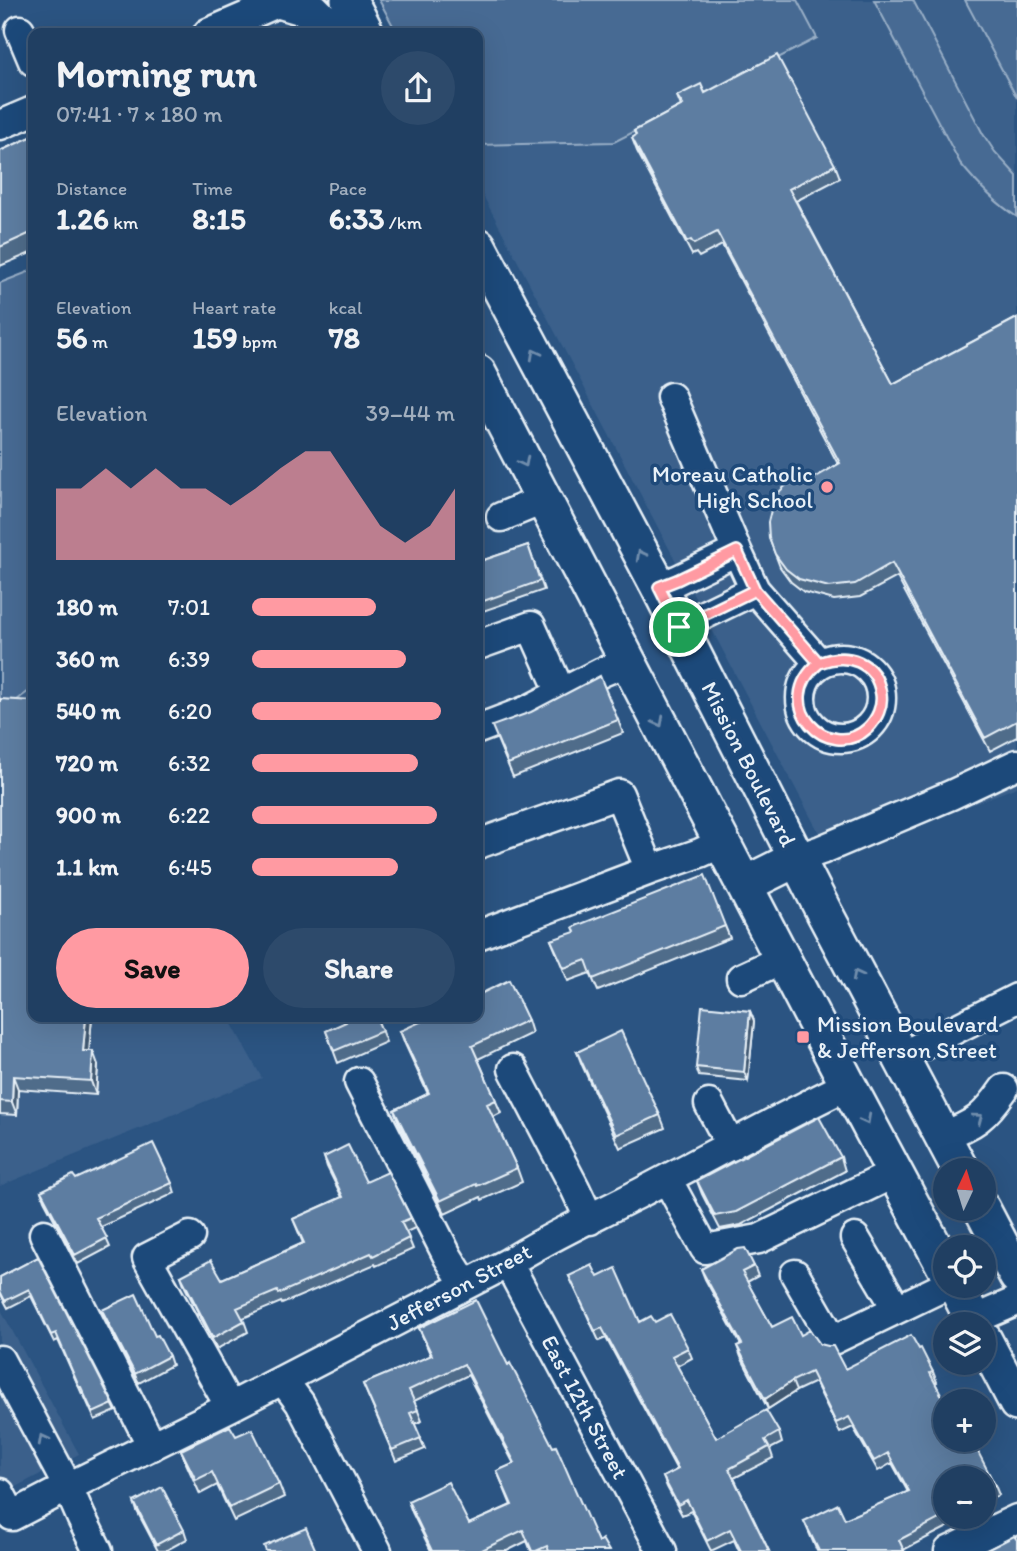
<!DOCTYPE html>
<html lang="en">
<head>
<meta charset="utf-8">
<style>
  :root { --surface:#203f62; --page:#2d4a6b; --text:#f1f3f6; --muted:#a2afbe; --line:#3d5877; --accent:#ff9aa2 }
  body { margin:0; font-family:Itim,sans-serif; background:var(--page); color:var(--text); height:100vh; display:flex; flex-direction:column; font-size:26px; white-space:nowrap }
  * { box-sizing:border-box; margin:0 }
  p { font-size:23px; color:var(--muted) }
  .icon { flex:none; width:38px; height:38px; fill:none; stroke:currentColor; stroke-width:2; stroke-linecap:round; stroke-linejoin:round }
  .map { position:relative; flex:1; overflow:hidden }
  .drawer { position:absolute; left:28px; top:28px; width:455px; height:994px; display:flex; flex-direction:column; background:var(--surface); border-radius:14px; box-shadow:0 7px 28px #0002,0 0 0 2px var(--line) }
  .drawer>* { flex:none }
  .needle { width:46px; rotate:4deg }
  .tools { position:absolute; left:933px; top:1158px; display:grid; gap:14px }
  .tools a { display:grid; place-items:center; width:63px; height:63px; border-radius:50%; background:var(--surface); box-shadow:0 7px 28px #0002,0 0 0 2px var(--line); font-size:35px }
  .pin { position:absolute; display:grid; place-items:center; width:60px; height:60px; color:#fff; margin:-30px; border:4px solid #fff; border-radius:50%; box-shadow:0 2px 7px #0007 }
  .round { display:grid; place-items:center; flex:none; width:74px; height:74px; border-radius:37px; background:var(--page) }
  .overview { display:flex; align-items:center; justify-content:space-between; height:119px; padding:0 28px }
  h1 { font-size:38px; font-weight:800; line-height:52px }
  .stats { display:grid; grid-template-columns:repeat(3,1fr); gap:10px; height:119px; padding:7px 28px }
  .stats div { display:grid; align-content:center }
  .stats b { font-size:30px; font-weight:800 }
  .stats small { font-size:19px; font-weight:400 }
  .stats p { font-size:19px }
  .chart { height:196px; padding:14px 28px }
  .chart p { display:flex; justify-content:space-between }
  .chart svg { width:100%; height:126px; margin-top:7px; fill:var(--accent); opacity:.7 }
  .action { display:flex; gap:14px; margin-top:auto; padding:14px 28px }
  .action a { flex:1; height:80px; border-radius:42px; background:var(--accent); color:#111; font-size:28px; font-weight:800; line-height:80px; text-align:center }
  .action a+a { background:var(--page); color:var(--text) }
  ul { padding:0 28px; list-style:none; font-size:23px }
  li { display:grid; grid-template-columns:112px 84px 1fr; align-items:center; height:52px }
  li i { height:18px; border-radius:9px; background:var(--accent) }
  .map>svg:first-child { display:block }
</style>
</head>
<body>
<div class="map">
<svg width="1017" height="1551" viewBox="0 0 1017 1551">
  <rect width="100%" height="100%" fill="#2b5482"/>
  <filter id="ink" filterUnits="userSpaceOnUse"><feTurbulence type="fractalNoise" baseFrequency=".0143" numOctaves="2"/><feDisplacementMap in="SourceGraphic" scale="14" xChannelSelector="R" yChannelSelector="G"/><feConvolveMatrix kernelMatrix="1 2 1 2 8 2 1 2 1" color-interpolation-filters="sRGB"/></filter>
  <g filter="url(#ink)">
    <path fill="#3a608b" d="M379,0H1017V787L847,853L837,867L478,186V33H397Z
      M33,270V1017H228L262,1078L0,1186V283Z
      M0,1308L79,1454L0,1495Z"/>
    <path fill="#476b93" stroke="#98aec6" stroke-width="2" d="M379,0H797L817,38L614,142L478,145V33H397Z
      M874,0H913L983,134L995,152L1017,176V217C994,202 977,184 960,163Z
      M965,0H1017V98Z
      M33,270V688L9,706L0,705V283Z"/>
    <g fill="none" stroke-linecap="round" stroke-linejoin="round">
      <g stroke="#e8f1f8" stroke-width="33">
        <path id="minor" d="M20,30L33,61
          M208,33L282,1
          M0,125L33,111
          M671,397L737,551L755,590L819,663
          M501,517L543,500
          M659,587L677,580L737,551
          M679,627L755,590
          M478,645L531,626L561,693
          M801 698a40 40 0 1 1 80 0a40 40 0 1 1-80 0Z
          M478,729L528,710L602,672L627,662
          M478,844L619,794L650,870L478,935
          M798,858L821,850L951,795L1017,764
          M650,870L700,853L722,843
          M741,978L782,959
          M900,1057L1017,998
          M513,1069L575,1188L590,1220
          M359,1082L448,1257L465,1284
          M709,1104L731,1146
          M943,1136C975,1124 984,1118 1004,1089
          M667,1179L705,1249L759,1239L895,1173
          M44,1234L152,1446
          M190,1236L147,1258L230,1407
          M855,1238L897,1309
          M508,1263L662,1551
          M795,1274L833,1340L945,1286
          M973,1320L1017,1301
          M0,1360L68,1487L12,1516L0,1493
          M283,1380L300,1403L377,1551
          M98,1551L81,1517L68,1487L230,1407L508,1263C550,1236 596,1216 640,1193C709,1157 777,1119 848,1085
          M949,1551L1017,1519"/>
      </g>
      <g stroke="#e8f1f8" stroke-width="40">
        <path id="major" d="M349,0L366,33
          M282,1L312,10L335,33
          M478,246L659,587L825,914L961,1171
          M478,373L848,1085L945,1267
          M744,885L798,858
          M982,1209L1017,1276
          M956,1286L976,1325
          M984,1340L1017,1403"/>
      </g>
      <use href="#minor" stroke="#1f4a7a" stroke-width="28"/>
      <use href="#major" stroke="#1f4a7a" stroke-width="35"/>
    </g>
    <path fill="#506c8a" stroke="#e8f1f8" stroke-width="2" d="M705,93L835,165L840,178L796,201L893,384L1017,318V737L990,751L897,577L860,597L834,600L804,592L791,582L780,567L769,538L802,485L838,464L722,245L699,257L696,253L692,255L637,151L632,138L636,136L634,131L681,106L677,96Z
      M33,136V252L0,266V151Z
      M528,545L544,590L480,612L478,606V562Z
      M478,687L483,702L478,704Z
      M0,699L33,1017H92L89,1051L98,1065L96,1095L18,1089L17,1115L0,1114Z
      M618,720L623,733L513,777L497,739Z
      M725,926L730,938L598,991L590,973L568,981L551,940Z
      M750,1011L754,1021L748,1081L699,1076L696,1067Z
      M343,1017H376L386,1042L338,1063L326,1031L345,1023Z
      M528,1020L532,1033L478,1059L501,1113L493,1117L517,1168L522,1182L482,1200L481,1197L445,1214L399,1123L394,1110L428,1094L405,1044L400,1031Z
      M577,1052L660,1115L665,1128L620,1148L582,1065Z
      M324,1157L366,1182L411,1218L415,1228L406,1232L413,1249L376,1266L375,1264L282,1304L281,1302L243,1318L248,1332L217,1349L185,1287L181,1276L222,1279L303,1243L293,1219L342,1197L327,1167Z
      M841,1157L845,1171L741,1225L720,1229L702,1194L697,1181Z
      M76,1179L172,1183L175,1193L101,1227L110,1247L78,1264L44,1200L41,1191Z
      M38,1257L116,1411L95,1420L83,1393L82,1394L58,1340L54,1342L31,1296L8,1308L0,1293V1277Z
      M754,1266L758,1276L747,1282L772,1327L801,1335L820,1344L845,1369L919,1349L933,1372L937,1382L935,1383L969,1446L995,1485L999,1495L988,1500L990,1505L984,1509V1479H945V1517H967L903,1550L904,1551H817L804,1521L845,1519L908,1492L892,1463L878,1471L853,1427L840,1433L815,1382L796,1391L768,1409L741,1357L737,1346L741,1345L705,1279L701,1269Z
      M569,1276L598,1277L640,1322H655L688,1348L692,1358L677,1366L716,1438L779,1432L782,1443L770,1449L773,1458L734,1478L769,1551H739L734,1540L711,1551L691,1511L682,1515L667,1487L663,1477L677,1470L606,1338L599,1341Z
      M102,1310L155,1336L169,1356L172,1365L139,1383L106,1319Z
      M419,1328L508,1365L598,1542L609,1551H531L527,1541L507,1551H431L412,1512L408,1501L469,1524L511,1505L497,1471L514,1464L468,1375L414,1401L422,1421L414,1424L425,1449L396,1461L363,1384L431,1356Z
      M236,1436L279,1484L284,1497L234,1521L217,1485L200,1494L186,1463L181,1450Z
      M134,1502L184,1530L187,1539L165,1551H158L137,1511Z"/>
    <path fill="#415871" stroke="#e8f1f8" stroke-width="2" d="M750,1011L754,1021L748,1081L744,1072Z
      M86,1017H92L88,1064L83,1051Z
      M93,1051L98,1065L96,1095L91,1081Z
      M13,1076L18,1089L17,1115L12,1102Z
      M792,1381L796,1391L768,1409L765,1399Z"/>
    <path fill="#5d7da1" stroke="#e8f1f8" stroke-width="2" d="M777,55L835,165L789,189L893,384L1017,318V721L985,738L892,563L855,584L829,587L799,579L786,569L775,554L769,538L768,522L772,506L780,491L797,475L802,485L840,463L717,232L694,244L691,240L687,242L632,138L636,135L634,131L683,105L677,96L701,84L705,93Z
      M33,136V232L0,247V151Z
      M528,545L540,581L478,603V562Z
      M600,676L618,720L508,764L492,726L531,712Z
      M0,699L33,701V899L31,927H33V1017H86L83,1051H93L91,1081L13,1076L12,1102L0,1101Z
      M705,875L725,926L593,979L586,960L564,968L551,940L575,932L573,927Z
      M509,980L528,1020L472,1046L496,1100L487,1104L517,1168L477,1186L476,1184L440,1201L394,1110L429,1093L400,1031L431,1017H478V995Z
      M702,1006L750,1011L744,1072L696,1067Z
      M344,1017H376L382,1031L334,1051L326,1031L346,1022Z
      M621,1031L660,1115L616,1135L577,1052Z
      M819,1117L841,1157L736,1212L715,1216L697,1181Z
      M153,1143L172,1183L96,1218L107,1238L75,1255L41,1191L73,1175L76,1179Z
      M348,1145L366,1182L388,1172L411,1218L401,1222L409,1238L373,1256L371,1253L278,1294L277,1291L237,1308L244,1321L213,1338L181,1276L211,1260L222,1279L304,1243L293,1219L343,1197L324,1157Z
      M745,1248L754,1266L742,1272L772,1327L792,1317L801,1335L810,1330L820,1344L828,1346H833L845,1369L911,1335L919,1349L921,1348L933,1372L930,1373L945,1402V1440H966L969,1446L974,1444L995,1485L984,1490L986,1495L984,1496V1479H945V1516L899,1540L904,1551H819L804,1521L838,1504L845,1519L909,1491L888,1453L874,1461L849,1417L836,1423L811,1372L792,1381L765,1399L737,1346L742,1344L701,1269L738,1249Z
      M38,1257L113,1404L93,1413L81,1387H79L56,1333L51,1335L29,1289L5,1301L0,1291V1277Z
      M592,1265L598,1277L616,1268L640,1322L651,1316L655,1322L670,1314L688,1348L672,1356L716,1438L766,1410L779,1432L765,1440L769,1447L729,1469L769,1551H741L730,1529L707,1541L687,1500L678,1505L663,1477L678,1469L602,1328L595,1331L569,1276Z
      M136,1294L155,1336L158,1335L169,1356L135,1374L102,1310Z
      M476,1300L508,1365L510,1363L553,1447L556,1446L598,1542L602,1539L609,1551H549L547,1546L536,1551H532L523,1530L480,1551H432L408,1501L448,1482L469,1524L512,1505L497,1471L515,1463L464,1364L409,1390L418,1410L410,1413L421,1438L392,1450L363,1384L432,1355L419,1328Z
      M230,1426L236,1436L252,1429L279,1484L229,1508L212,1472L196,1480L181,1450Z
      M162,1487L184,1530L156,1545L134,1502Z
      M306,1528L316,1551H266L264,1546Z
      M1014,1536L1017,1540V1551H985Z"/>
    <defs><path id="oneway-chevron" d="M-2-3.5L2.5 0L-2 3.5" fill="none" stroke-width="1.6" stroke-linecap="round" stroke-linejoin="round" transform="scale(1.75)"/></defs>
    <g stroke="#6f8dac">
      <use href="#oneway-chevron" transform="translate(535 354) rotate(-118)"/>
      <use href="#oneway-chevron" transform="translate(524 462) rotate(63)"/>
      <use href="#oneway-chevron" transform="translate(641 555) rotate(-118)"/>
      <use href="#oneway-chevron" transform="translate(659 722) rotate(62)"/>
      <use href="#oneway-chevron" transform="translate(857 975) rotate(-118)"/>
      <use href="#oneway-chevron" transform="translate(978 1118) rotate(-37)"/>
      <use href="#oneway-chevron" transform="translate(866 1120) rotate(62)"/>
      <use href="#oneway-chevron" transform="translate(43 1439) rotate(-118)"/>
    </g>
  </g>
  <g fill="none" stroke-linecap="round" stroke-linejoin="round" filter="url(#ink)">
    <g stroke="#fff" stroke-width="14">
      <path id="route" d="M679,627L755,590L819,663C847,652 876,661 881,694C883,706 877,719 868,728C829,764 769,704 819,663L755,590L737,551L677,580L659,587L679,627"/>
    </g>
    <use href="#route" stroke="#ff9aa2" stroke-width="9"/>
  </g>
  <g fill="#ff9aa2" stroke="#1f4a7a" stroke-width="2.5">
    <circle cx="827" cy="487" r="7"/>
    <rect x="796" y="1030" width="14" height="14" rx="3.5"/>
  </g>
  <g text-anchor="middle" stroke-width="7" stroke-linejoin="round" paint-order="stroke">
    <g font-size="23" fill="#e8f1f8" stroke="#1f4a7a" text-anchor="end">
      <text x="813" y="482">Moreau Catholic<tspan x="813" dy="26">High School</tspan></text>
      <text x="817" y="1032" text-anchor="start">Mission Boulevard<tspan x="817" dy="26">&amp; Jefferson Street</tspan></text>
    </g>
    <g font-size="23" fill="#e8f1f8" stroke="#1f4a7a">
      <text transform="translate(749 764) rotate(63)" y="8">Mission Boulevard</text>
      <text transform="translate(459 1287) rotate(-28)" y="8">Jefferson Street</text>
      <text transform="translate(585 1407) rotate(62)" y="8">East 12th Street</text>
    </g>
  </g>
</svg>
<div class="tools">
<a><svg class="needle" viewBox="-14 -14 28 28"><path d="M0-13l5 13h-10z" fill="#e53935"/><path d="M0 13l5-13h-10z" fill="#a2afbe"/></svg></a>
<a><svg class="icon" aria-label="locate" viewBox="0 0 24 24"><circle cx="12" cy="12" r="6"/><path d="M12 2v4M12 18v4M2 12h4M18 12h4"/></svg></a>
<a><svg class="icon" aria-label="layers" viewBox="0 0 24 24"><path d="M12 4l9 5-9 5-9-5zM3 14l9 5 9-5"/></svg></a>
<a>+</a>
<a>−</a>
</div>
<div class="pin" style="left:679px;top:627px;background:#1e9e55"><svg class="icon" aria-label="arrive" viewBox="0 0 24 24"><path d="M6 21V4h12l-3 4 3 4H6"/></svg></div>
<section class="drawer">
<div class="overview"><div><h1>Morning run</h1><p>07:41 · 7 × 180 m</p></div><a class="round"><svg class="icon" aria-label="share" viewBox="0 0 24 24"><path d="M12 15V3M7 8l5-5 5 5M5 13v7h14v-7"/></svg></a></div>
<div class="stats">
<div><p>Distance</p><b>1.26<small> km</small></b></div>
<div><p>Time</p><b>8:15</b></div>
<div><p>Pace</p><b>6:33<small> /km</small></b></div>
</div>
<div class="stats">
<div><p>Elevation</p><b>56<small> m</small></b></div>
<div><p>Heart rate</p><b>159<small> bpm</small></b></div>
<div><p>kcal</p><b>78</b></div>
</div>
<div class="chart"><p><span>Elevation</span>39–44 m</p>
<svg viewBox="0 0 160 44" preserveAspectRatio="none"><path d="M0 44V19L10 19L20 12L30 19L40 12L50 19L60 19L70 25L80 19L90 12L100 6L110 6L120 19L130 32L140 38L150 32L160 19V44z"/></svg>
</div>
<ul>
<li><b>180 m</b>7:01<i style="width:61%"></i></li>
<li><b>360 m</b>6:39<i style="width:76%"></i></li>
<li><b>540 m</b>6:20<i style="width:93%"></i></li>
<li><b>720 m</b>6:32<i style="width:82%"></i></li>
<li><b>900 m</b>6:22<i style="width:91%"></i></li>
<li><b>1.1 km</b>6:45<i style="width:72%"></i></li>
</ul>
<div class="action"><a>Save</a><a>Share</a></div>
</section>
</div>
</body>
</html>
